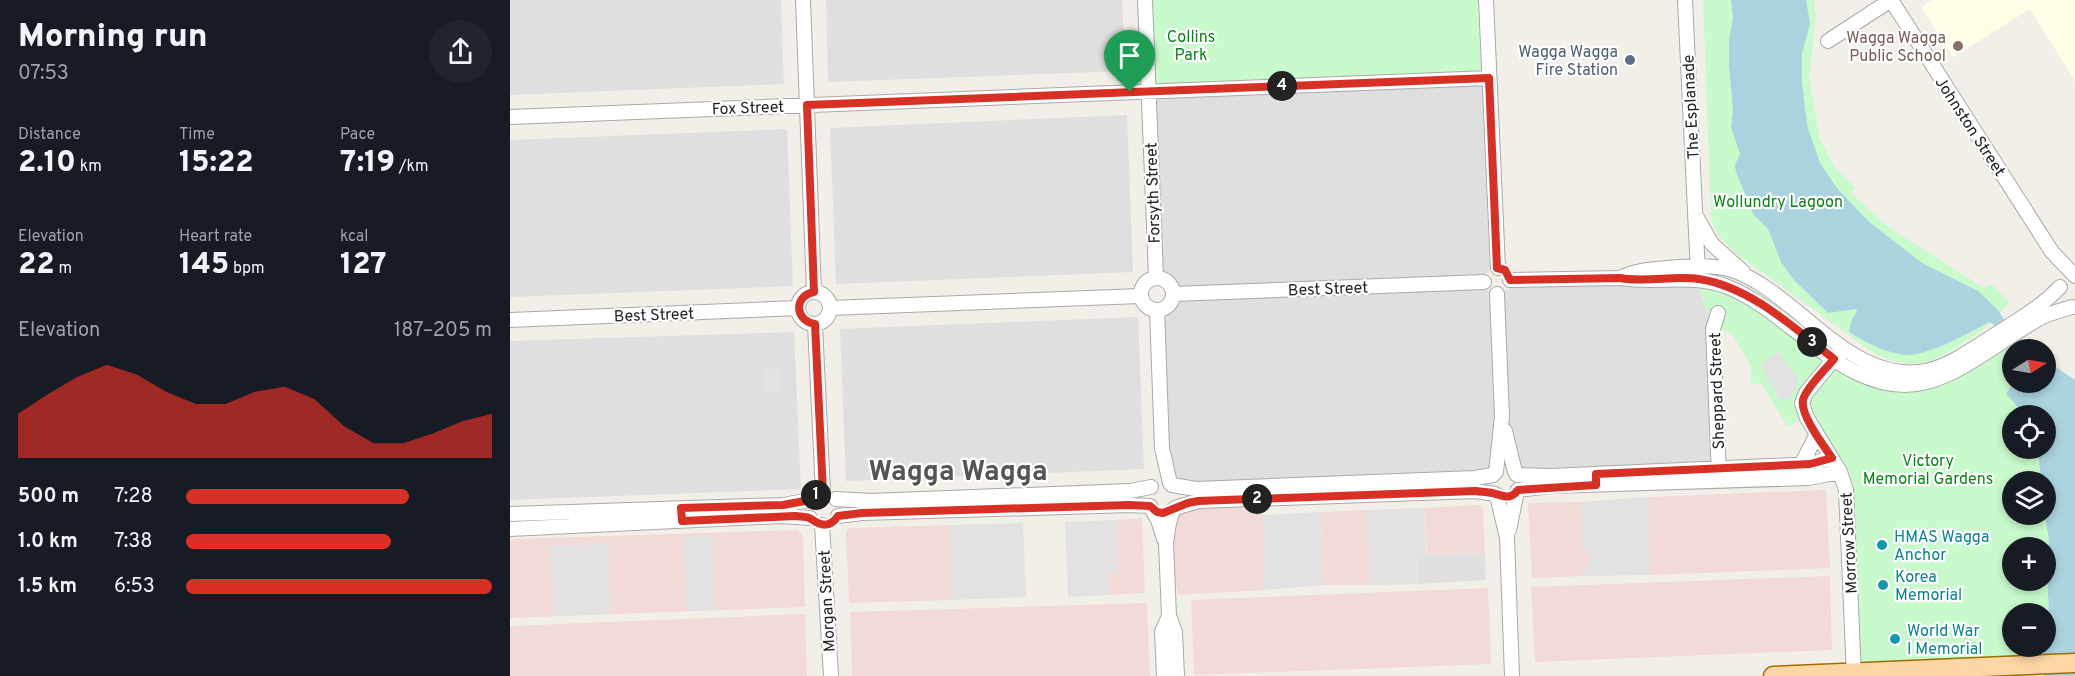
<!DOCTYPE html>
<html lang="en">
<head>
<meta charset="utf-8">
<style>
  :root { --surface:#171b24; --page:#20242c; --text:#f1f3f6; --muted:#9ea1a6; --accent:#d93025 }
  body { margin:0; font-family:Overpass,sans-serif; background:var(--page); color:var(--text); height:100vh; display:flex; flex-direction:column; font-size:22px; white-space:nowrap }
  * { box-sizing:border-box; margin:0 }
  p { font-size:20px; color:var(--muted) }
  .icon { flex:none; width:33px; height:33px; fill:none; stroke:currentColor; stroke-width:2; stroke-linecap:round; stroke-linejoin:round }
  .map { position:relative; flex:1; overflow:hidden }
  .panel { display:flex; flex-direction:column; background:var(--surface); width:510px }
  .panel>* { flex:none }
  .needle { width:39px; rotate:79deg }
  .controls { position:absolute; left:1492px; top:339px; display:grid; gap:12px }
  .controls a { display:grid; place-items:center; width:54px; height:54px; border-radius:50%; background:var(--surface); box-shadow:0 3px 9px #0003; font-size:30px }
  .pin { position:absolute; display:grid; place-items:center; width:51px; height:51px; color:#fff; margin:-62px -26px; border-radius:50% 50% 50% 0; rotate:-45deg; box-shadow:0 0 6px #0007 }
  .pin .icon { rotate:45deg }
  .km { position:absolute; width:30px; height:30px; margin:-15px; border-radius:50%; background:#222; color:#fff; font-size:16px; line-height:30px; text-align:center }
  .round { display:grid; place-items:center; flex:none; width:63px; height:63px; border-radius:32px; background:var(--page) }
  .headline { display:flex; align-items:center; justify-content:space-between; height:102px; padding:0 18px }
  h1 { font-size:33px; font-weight:800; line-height:45px }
  .stats { display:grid; grid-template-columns:repeat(3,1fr); gap:9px; height:102px; padding:6px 18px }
  .stats div { display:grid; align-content:center }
  .stats b { font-size:30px; font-weight:800 }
  .stats small { font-size:16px; font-weight:400 }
  .stats p { font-size:16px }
  .chart { height:168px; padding:12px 18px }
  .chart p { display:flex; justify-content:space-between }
  .chart svg { width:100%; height:108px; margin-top:6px; fill:var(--accent); opacity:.7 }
  ul { padding:0 18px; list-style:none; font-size:20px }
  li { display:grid; grid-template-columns:96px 72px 1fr; align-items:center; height:45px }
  li i { height:15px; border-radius:8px; background:var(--accent) }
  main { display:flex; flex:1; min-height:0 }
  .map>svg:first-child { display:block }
</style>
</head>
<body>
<main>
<section class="panel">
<div class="headline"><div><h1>Morning run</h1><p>07:53</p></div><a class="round"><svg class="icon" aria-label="share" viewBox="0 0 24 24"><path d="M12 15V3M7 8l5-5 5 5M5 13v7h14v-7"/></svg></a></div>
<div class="stats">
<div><p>Distance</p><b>2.10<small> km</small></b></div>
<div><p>Time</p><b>15:22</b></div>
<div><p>Pace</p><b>7:19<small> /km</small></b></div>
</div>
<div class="stats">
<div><p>Elevation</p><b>22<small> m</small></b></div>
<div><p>Heart rate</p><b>145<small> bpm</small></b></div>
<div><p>kcal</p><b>127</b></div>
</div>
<div class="chart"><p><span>Elevation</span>187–205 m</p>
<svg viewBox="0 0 160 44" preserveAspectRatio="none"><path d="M0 44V26L10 18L20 11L30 6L40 10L50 17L60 22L70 22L80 17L90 15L100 20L110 31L120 38L130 38L140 34L150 29L160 26V44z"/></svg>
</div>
<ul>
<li><b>500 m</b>7:28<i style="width:73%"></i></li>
<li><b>1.0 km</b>7:38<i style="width:67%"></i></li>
<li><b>1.5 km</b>6:53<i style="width:100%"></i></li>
</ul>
</section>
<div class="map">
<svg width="1565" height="676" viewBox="0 0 1565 676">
  <rect width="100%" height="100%" fill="#f2efe9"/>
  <path fill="#e0dfdf" d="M0,0H271L274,84L0,95Z
    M316,0H612L615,71L318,82Z
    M978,79L983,267L976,273L974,278L663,288L661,283L652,276L640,94Z
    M617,115L623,272L326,284L320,128Z
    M277,129L283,286L0,297V140Z
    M1187,280L1202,327L1208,467L1009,473L994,416L992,294L1000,288L1001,281Z
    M974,286L982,295L991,418L984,472L686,487L660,481L652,311L661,305L664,295Z
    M628,317L634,469L336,481L330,329Z
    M284,332L291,489L0,500V341Z
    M906,553H916L918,555L975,553L976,580L908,584Z"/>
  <path fill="#f2dad9" d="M1316,490L1320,568L1140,575L1138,497Z
    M1070,502L1073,551L1079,552V568H1073V576L1022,578L1018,503Z
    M745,503L753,515L755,590L668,595L658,543L667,509Z
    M969,505L973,510L975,553L917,555L914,508Z
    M856,510L860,585H813L811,512Z
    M632,518L635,593L599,595L598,571H608L606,520Z
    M440,525L442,600L339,603L336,532L339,528Z
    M287,530L293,535L295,607L0,618V539Z
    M1320,576L1322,650L1025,662L1021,587Z
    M978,588L981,664L684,675L681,600Z
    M637,603L640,676H342L340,612Z
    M295,614L297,676H0V626Z"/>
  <path fill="#ffffe5" d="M1423,0H1565V81L1520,9L1443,57L1411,7Z"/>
  <path fill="#c8facc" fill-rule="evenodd" d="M635,0H976L979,78L638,92Z
    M1193,0H1304L1306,17L1299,78L1310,140L1324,166L1346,189L1341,193L1381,229L1474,288L1481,284L1500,303C1490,312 1481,324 1470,332C1465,336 1459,338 1454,342C1422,364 1406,370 1368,356L1224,252C1211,239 1204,233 1201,214Z
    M1187,280L1214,288L1322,360L1295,391L1296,419L1277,426L1251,383L1241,384V367L1222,333L1202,327Z
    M1491,343L1501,347L1503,351L1504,383L1496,394L1515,415L1503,416V448L1528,449L1531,481L1503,482V514L1535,515L1539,541L1537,577L1540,629L1536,644V614H1503V646L1535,647L1531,664L1565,676H1344L1337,499L1293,398L1324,359L1383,385ZM1503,548H1536V580H1503Z"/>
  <path fill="#e2e2e2" d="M1268,351L1289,380L1282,396L1271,402L1250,365Z
    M254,369H269L270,393H255Z
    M1138,497L1140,575L1073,576L1072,568L1079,567V552H1073L1070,502Z
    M914,508L916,553H906L908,584L860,585L856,510Z
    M811,512L813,585L755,590L753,515Z
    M606,520L608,571L598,572L599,595L558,597L555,522Z
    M513,523L516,597L442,600L440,525Z
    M203,536L205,610L176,611L173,537Z
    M99,544L100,614L44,616L39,546Z"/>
  <path fill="#aad3df" d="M1221,0H1296L1300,24L1292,53V82L1297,125L1310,163L1326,187L1358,221L1412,263L1468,291L1486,308L1505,334L1523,349L1503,351L1501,347L1491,343L1483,324L1479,322C1461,332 1415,357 1396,355C1379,354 1352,341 1339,332L1341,322L1347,311L1346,309L1318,313L1284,280L1271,262L1258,229L1243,214L1226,172L1225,165L1230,154L1221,127L1223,111L1219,65V39L1223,18Z
    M1536,360L1565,380V676H1535L1531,664L1540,629L1537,577L1539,541L1535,515L1536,482L1531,481L1528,449L1536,448V416L1515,415L1496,394L1504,383L1536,382Z"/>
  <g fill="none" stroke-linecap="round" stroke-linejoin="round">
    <g stroke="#a9a9a9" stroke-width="16">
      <path id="minor" d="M293,0L304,292
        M635,0L646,277
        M976,0L988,268
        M1175,0L1188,274
        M1381,0L1542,252L1565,276
        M1318,41L1381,0
        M0,117L979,78
        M1187,218L1202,244L1233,272
        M631 294a16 16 0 1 1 32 0a16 16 0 1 1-32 0Z
        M1110,278C1128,269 1147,269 1168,267C1186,266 1204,265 1222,270C1289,293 1341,389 1420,370C1442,364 1461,350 1480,338C1505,322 1530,308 1550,287
        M1000,280L1110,278C1147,284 1182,273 1218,287C1283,313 1337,399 1413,383C1453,374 1495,337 1532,317C1541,313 1552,310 1562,307
        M288 308a16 16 0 1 1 32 0a16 16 0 1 1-32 0Z
        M663,294L974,282
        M320,308L630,296
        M647,310L652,448L660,483
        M1208,313L1203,329L1209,475
        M0,320L288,308
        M305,324L313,493
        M1328,354L1296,393L1292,403L1297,418L1330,472L1336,490L1344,676
        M995,431L1005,472
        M1291,465L1307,434
        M986,472L992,417L987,294
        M1007,475L1041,476L1282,465L1300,464L1322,458
        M662,485L686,489L965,478L983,475
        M1008,490L1041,486L1298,478L1330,472
        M987,495L997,538L1002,676
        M326,499L361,501L620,491L641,487
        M641,508L648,520L654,539
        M665,508L688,501L965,491L985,494
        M663,510L659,523L656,543L659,616L665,632L667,676
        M0,514L273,505L300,500
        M328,516L352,513L619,505L640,506
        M312,525L321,676
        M0,529L271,516L300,518
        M999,530L1007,491
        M654,676L652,632L659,616"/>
    </g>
    <g stroke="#a06b00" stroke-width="21">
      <path id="major" d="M1263,676L1565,663"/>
    </g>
    <use href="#minor" stroke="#fff" stroke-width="14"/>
    <use href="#major" stroke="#fcd6a4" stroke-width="18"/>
  </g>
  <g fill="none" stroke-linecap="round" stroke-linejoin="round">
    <g stroke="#fff" stroke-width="12">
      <path id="route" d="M979,78L987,268L995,270L1000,280L1110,278C1137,283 1164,275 1189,279C1241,287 1284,328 1324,359C1315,370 1296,388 1293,400C1290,415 1314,446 1322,458L1300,464L1086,474V485L1008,490C1001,499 996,497 986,494C980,492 971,492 965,491L688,501L678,503L653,513L647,512L640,506L619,505L352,513L328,516C320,528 311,526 301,519C297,516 290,517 285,516L172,521L171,508L273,505L300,500L308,494L313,493L305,324C285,321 283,296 304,292L297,105Z"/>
    </g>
    <use href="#route" stroke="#d93025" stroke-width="8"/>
  </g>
  <circle fill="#8d6e63" stroke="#fff" stroke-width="2" cx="1448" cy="46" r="6"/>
  <circle fill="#5c6f8a" stroke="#fff" stroke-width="2" cx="1120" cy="60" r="6"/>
  <g fill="#0f9aa8" stroke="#fff" stroke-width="2">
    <circle cx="1372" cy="545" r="6"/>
    <circle cx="1373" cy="585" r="6"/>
    <circle cx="1385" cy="639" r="6"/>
  </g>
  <g text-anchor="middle" stroke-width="4.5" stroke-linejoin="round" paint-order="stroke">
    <g font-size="16" fill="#0c8416" stroke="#fff">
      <text x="681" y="42">Collins<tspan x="681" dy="18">Park</tspan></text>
      <text x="1268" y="207">Wollundry Lagoon</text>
      <text x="1418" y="466">Victory<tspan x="1418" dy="18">Memorial Gardens</tspan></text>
    </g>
    <g font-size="16" fill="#785e54" stroke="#fff" text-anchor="end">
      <text x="1436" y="43">Wagga Wagga<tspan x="1436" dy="18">Public School</tspan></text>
    </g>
    <g font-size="16" fill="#4e5e75" stroke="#fff" text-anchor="end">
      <text x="1108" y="57">Wagga Wagga<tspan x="1108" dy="18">Fire Station</tspan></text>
    </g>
    <g font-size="16" fill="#222" stroke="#fff">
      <text transform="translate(238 107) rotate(-2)" y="6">Fox Street</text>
      <text transform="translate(1180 107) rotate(-93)" y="6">The Esplanade</text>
      <text transform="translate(1461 126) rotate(57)" y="6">Johnston Street</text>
      <text transform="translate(642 193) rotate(-92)" y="6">Forsyth Street</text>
      <text transform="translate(818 288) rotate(-2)" y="6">Best Street</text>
      <text transform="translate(144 314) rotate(-2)" y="6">Best Street</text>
      <text transform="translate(1206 391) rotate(-92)" y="6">Sheppard Street</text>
      <text transform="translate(1338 543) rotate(-93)" y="6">Morrow Street</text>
      <text transform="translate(316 601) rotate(-93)" y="6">Morgan Street</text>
    </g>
    <g font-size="16" fill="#0d838f" stroke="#fff" text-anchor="start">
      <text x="1384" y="542">HMAS Wagga<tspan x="1384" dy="18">Anchor</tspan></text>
      <text x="1385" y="582">Korea<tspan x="1385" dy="18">Memorial</tspan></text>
      <text x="1397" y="636">World War<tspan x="1397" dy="18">I Memorial</tspan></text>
    </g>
    <g font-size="28" font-weight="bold" fill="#555" stroke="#fff">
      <text x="448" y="480">Wagga Wagga</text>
    </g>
  </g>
</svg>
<div class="controls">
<a><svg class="needle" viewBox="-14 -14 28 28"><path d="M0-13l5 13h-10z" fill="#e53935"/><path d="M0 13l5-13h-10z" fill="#9ea1a6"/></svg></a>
<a><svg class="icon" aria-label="locate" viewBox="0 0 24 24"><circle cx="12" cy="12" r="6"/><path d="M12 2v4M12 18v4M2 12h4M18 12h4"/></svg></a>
<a><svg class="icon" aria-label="layers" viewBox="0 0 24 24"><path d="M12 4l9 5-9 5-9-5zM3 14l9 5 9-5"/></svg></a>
<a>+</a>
<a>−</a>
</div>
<div class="pin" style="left:620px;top:92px;background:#1e9e55"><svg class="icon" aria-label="arrive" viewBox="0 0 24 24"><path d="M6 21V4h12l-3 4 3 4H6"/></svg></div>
<b class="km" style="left:306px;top:495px">1</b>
<b class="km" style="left:747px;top:499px">2</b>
<b class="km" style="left:1302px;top:342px">3</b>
<b class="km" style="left:772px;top:86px">4</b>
</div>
</main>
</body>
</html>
